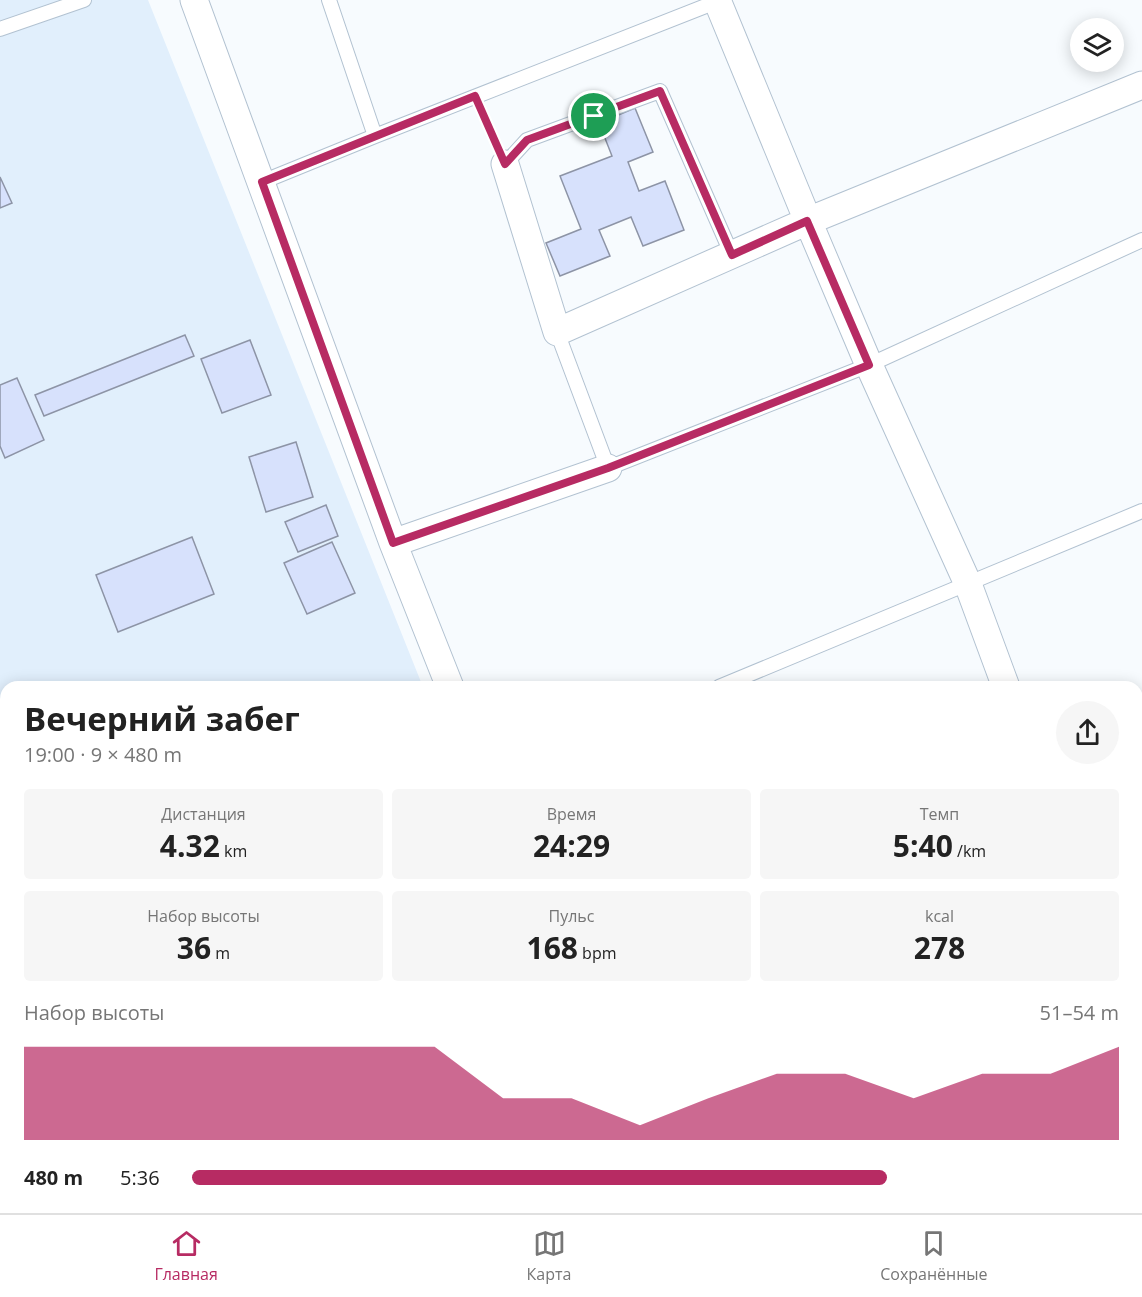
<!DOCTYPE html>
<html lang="ru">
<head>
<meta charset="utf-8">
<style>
  :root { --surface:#fff; --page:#f6f6f6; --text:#222; --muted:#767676; --line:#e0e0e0; --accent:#b72b63 }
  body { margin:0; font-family:"Open Sans",sans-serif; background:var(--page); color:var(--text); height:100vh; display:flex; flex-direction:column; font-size:22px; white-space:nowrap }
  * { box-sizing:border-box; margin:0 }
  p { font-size:20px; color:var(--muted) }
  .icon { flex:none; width:33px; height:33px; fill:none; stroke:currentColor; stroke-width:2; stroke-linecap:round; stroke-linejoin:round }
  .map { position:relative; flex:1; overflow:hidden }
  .panel { position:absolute; left:0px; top:681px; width:1143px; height:532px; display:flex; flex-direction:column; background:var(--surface); border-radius:18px 18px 0 0; box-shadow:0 3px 15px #0003 }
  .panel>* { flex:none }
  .fabs { position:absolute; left:1070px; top:18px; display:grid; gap:12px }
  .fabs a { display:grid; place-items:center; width:54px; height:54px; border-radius:50%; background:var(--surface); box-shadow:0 3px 15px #0003; font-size:30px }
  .pin { position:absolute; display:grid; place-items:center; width:51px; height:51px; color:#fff; margin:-26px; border:3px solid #fff; border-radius:50%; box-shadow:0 2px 6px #0007 }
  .round { display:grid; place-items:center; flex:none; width:63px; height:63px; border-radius:32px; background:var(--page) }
  .headline { display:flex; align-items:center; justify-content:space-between; height:102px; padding:0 24px }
  h1 { font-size:33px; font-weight:700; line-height:45px }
  .figures { display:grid; grid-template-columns:repeat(3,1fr); gap:9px; height:102px; padding:6px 24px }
  .figures div { display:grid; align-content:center; border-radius:6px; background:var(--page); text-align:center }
  .figures b { font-size:30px; font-weight:700 }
  .figures small { font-size:16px; font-weight:400 }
  .figures p { font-size:16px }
  .chart { height:168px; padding:12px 24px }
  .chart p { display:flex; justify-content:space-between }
  .chart svg { width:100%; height:108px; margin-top:6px; fill:var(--accent); opacity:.7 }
  ul { padding:0 24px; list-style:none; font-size:20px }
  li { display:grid; grid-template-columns:96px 72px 1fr; align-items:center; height:45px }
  li i { height:15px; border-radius:8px; background:var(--accent) }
  .dock { display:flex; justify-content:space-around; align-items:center; height:84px; border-top:2px solid var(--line); background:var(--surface); font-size:16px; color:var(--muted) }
  .dock a { display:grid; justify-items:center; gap:3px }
  .dock .on { color:var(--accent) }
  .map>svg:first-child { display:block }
</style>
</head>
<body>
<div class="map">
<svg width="1142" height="1213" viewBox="0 0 1142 1213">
  <rect width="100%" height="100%" fill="#f7fbfe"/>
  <path fill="#e1effc" d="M0,0H148L423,687H6V1208H631L633,1213H0Z"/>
  <path fill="#cec8f0" d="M1142,791V1013L1137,1015V793Z
    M1142,1082V1213H814L828,1208H1137V1084Z"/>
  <path fill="#aeeef1" d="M257,1208H342L346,1213H256Z"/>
  <path fill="#d7e1fc" stroke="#8d94a6" stroke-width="1.5" d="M635,108L653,152L628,162L639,191L665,181L684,230L643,246L631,217L599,230L610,256L560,276L546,243L581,229L560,176L612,156L599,123Z
    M0,177L12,203L0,208Z
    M185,335L194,356L44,416L35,395Z
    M250,340L271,395L222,413L201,359Z
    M17,378L44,440L5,458L0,446V385Z
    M296,442L313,497L266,512L249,457Z
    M326,505L338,536L298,552L285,522Z
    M192,537L214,594L118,632L96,575Z
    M332,542L355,593L307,614L284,563Z"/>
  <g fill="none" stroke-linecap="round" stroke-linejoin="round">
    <g stroke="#b2c2d1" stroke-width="16">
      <path id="service" d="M329,0L375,136
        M0,29L84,0
        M505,164L527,140L660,91L732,255
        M262,182L375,136L721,0
        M557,332L608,468L869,365L1142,240
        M719,687L1142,511"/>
    </g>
    <g stroke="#b2c2d1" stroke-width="29">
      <path id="minor" d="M194,0L393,543L450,687
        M717,0L808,221L869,365L968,584L1006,687
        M505,164L557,332L808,221L1142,85
        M393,543L608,468
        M1137,770L1142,768
        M1137,1024L1142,1036
        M670,1208L672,1213
        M731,1213L745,1208"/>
    </g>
    <path stroke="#93989d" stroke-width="4" stroke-dasharray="3 4.5" stroke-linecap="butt" d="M483,113L495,142"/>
    <use href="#service" stroke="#fff" stroke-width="14"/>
    <use href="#minor" stroke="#fff" stroke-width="27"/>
  </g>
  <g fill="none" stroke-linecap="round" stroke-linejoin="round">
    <g stroke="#fff" stroke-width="12">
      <path id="route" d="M660,91L732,255L807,221L869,365L608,468L393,543L262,182L475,96L505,164L527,140Z"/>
    </g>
    <use href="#route" stroke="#b72b63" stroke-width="8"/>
  </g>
</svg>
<div class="fabs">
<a><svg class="icon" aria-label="layers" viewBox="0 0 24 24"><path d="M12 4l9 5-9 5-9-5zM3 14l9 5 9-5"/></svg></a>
</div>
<div class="pin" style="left:594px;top:116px;background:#1e9e55"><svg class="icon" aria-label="arrive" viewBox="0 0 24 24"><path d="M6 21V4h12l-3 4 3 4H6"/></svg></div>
<section class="panel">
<div class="headline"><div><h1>Вечерний забег</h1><p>19:00 · 9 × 480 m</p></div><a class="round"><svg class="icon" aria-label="share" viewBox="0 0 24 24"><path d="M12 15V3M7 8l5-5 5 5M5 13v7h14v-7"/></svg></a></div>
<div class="figures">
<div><p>Дистанция</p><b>4.32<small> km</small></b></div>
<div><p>Время</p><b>24:29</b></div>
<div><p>Темп</p><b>5:40<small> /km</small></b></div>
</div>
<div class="figures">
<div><p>Набор высоты</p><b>36<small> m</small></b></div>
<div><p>Пульс</p><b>168<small> bpm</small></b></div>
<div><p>kcal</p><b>278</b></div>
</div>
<div class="chart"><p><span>Набор высоты</span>51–54 m</p>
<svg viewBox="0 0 160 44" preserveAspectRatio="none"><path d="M0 44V6L10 6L20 6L30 6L40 6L50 6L60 6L70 27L80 27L90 38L100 27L110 17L120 17L130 27L140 17L150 17L160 6V44z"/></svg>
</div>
<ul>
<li><b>480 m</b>5:36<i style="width:75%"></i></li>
</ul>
</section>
</div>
<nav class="dock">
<a class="on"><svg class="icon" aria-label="home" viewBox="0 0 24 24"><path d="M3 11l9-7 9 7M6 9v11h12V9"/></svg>Главная</a>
<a><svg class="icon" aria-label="map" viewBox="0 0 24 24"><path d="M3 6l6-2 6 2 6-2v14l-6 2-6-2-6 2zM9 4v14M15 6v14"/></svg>Карта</a>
<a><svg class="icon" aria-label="saved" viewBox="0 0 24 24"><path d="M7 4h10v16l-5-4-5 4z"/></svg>Сохранённые</a>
</nav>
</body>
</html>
